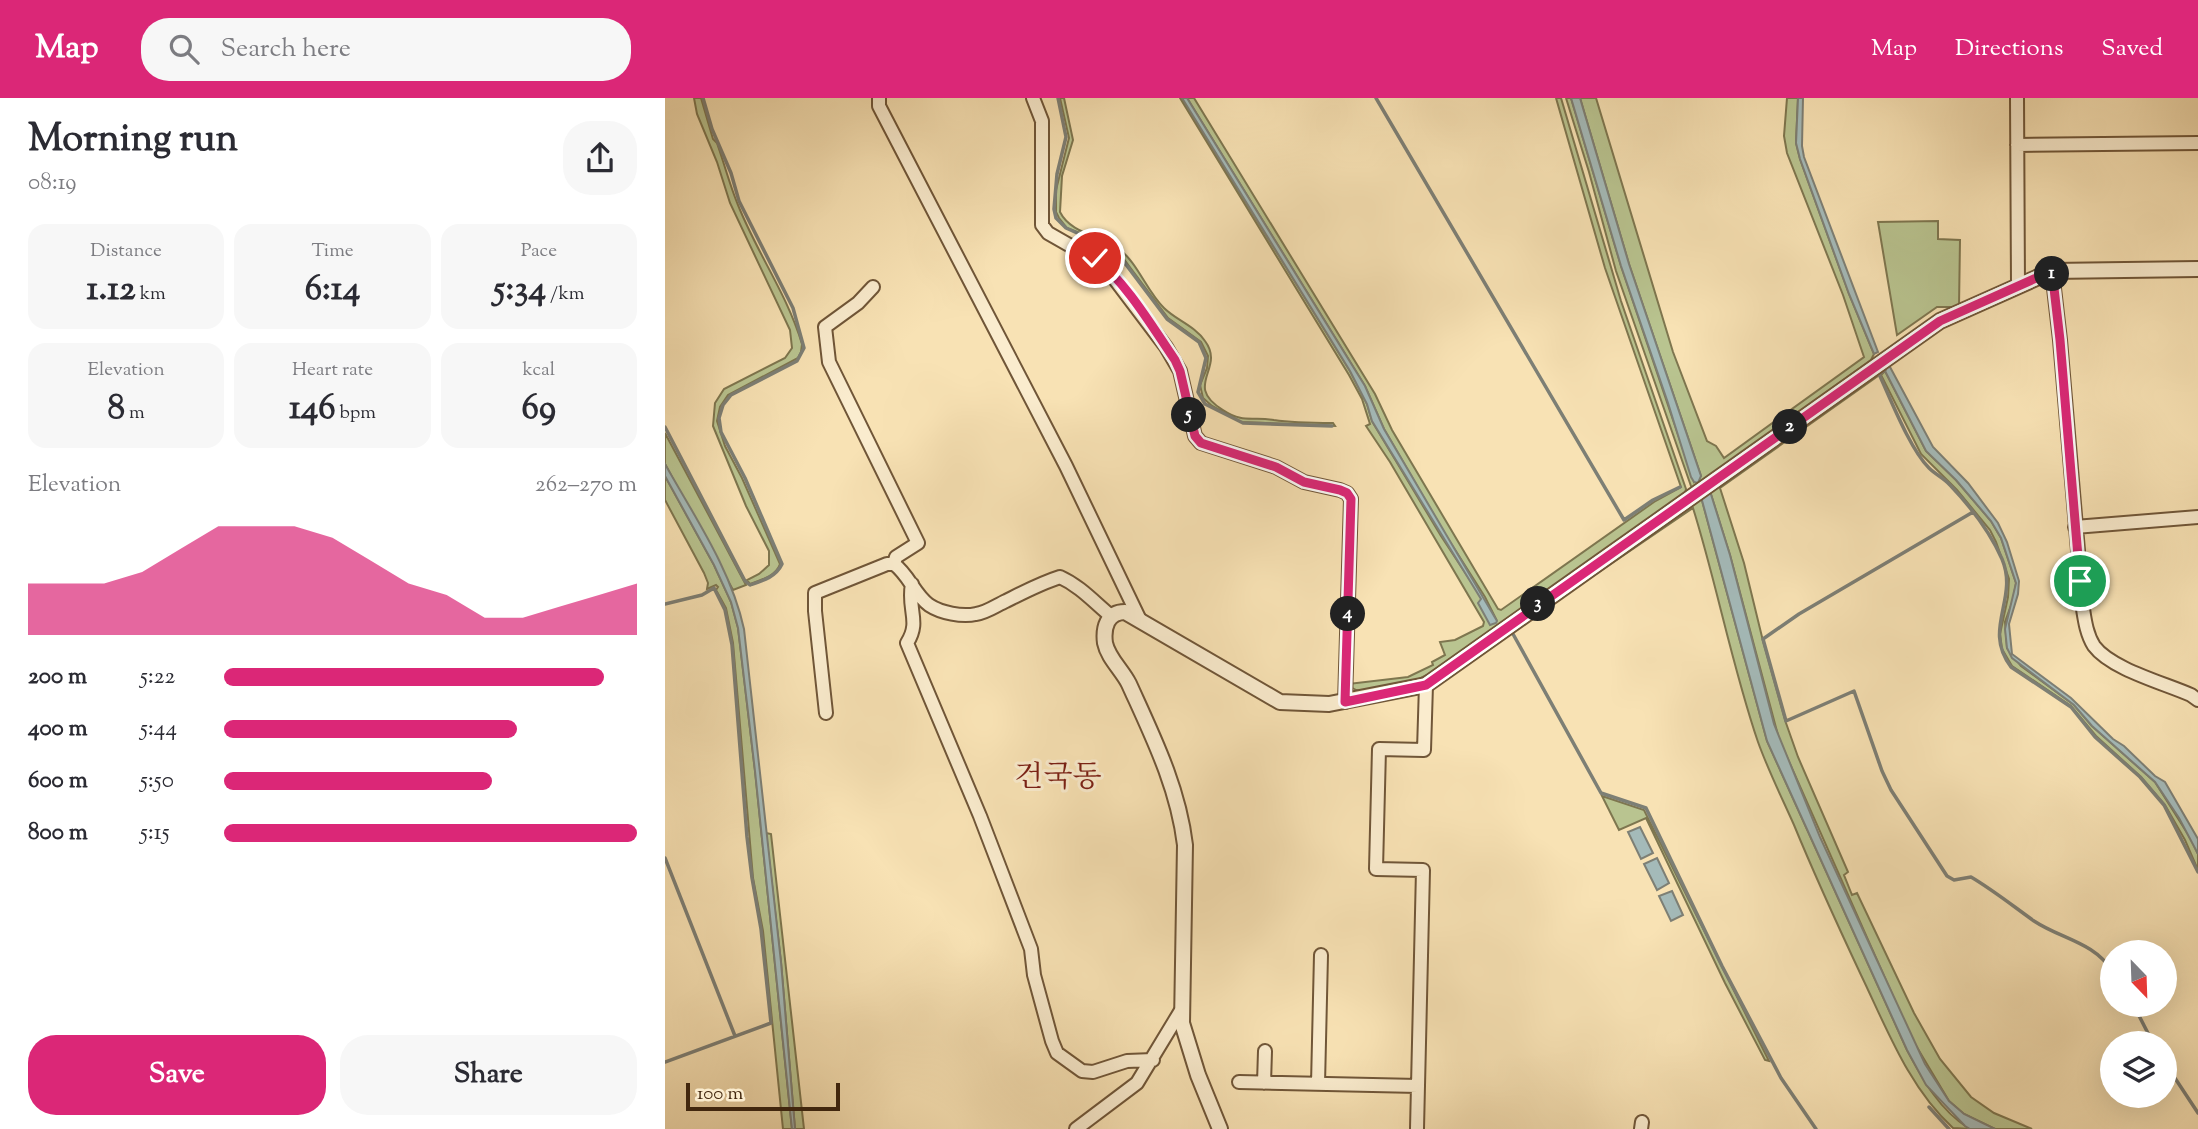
<!DOCTYPE html>
<html lang="en">
<head>
<meta charset="utf-8">
<style>
  :root { --surface:#fff; --page:#f7f7f7; --text:#2b2b33; --muted:#7c7c81; --accent:#db2777 }
  body { margin:0; font-family:"Sorts Mill Goudy","Noto Serif KR",serif; background:var(--page); color:var(--text); height:100vh; display:flex; flex-direction:column; font-size:26px; white-space:nowrap }
  * { box-sizing:border-box; margin:0 }
  p { font-size:23px; color:var(--muted) }
  .icon { flex:none; width:38px; height:38px; fill:none; stroke:currentColor; stroke-width:2; stroke-linecap:round; stroke-linejoin:round }
  .map { position:relative; flex:1; overflow:hidden }
  .drawer { display:flex; flex-direction:column; background:var(--surface); width:665px }
  .drawer>* { flex:none }
  .needle { width:46px; rotate:157deg }
  .fabs { position:absolute; left:1435px; top:842px; display:grid; gap:14px }
  .fabs a { display:grid; place-items:center; width:77px; height:77px; border-radius:50%; background:var(--surface); box-shadow:0 7px 28px #0002; font-size:35px }
  .scale { position:absolute; left:21px; bottom:18px; width:154px; box-sizing:border-box; padding-left:7px; border:4px solid #42270e; border-top:0; font-size:19px; line-height:24px; white-space:nowrap; color:#42270e; -webkit-text-stroke:5px #faecce; paint-order:stroke }
  .pin { position:absolute; display:grid; place-items:center; width:60px; height:60px; color:#fff; margin:-30px; border:4px solid #fff; border-radius:50%; box-shadow:0 2px 7px #0007 }
  .km { position:absolute; width:35px; height:35px; margin:-18px; border-radius:50%; background:#222; color:#fff; font-size:19px; line-height:35px; text-align:center }
  .round { display:grid; place-items:center; flex:none; width:74px; height:74px; border-radius:28px; background:var(--page) }
  .summary { display:flex; align-items:center; justify-content:space-between; height:119px; padding:0 28px }
  h1 { font-size:38px; font-weight:800; line-height:52px }
  .stats { display:grid; grid-template-columns:repeat(3,1fr); gap:10px; height:119px; padding:7px 28px }
  .stats div { display:grid; align-content:center; border-radius:18px; background:var(--page); text-align:center }
  .stats b { font-size:35px; font-weight:800 }
  .stats small { font-size:19px; font-weight:400 }
  .stats p { font-size:19px }
  .chart { height:196px; padding:14px 28px }
  .chart p { display:flex; justify-content:space-between }
  .chart svg { width:100%; height:126px; margin-top:7px; fill:var(--accent); opacity:.7 }
  .cta { display:flex; gap:14px; margin-top:auto; padding:14px 28px }
  .cta a { flex:1; height:80px; border-radius:28px; background:var(--accent); color:#fff; font-size:28px; font-weight:800; line-height:80px; text-align:center }
  .cta a+a { background:var(--page); color:var(--text) }
  ul { padding:0 28px; list-style:none; font-size:23px }
  li { display:grid; grid-template-columns:112px 84px 1fr; align-items:center; height:52px }
  li i { height:18px; border-radius:9px; background:var(--accent) }
  header { display:flex; align-items:center; gap:42px; box-sizing:border-box; height:98px; padding:0 35px; background:var(--accent); color:#fff }
  header strong { font-size:33px }
  nav { display:flex; gap:38px; margin-inline-start:auto; font-size:24px }
  .search { width:490px; height:63px; background:var(--page); display:flex; align-items:center; gap:18px; box-sizing:border-box; padding:0 24px; border-radius:28px; color:var(--muted); font-size:26px }
  main { display:flex; flex:1; min-height:0 }
  .map>svg:first-child { display:block }
</style>
</head>
<body>
<header>
<strong>Map</strong>
<div class="search"><svg class="icon" aria-label="search" viewBox="0 0 24 24"><circle cx="10" cy="10" r="6"/><path d="M15 15l6 6"/></svg>Search here</div>
<nav><a>Map</a><a>Directions</a><a>Saved</a></nav>
</header>
<main>
<section class="drawer">
<div class="summary"><div><h1>Morning run</h1><p>08:19</p></div><a class="round"><svg class="icon" aria-label="share" viewBox="0 0 24 24"><path d="M12 15V3M7 8l5-5 5 5M5 13v7h14v-7"/></svg></a></div>
<div class="stats">
<div><p>Distance</p><b>1.12<small> km</small></b></div>
<div><p>Time</p><b>6:14</b></div>
<div><p>Pace</p><b>5:34<small> /km</small></b></div>
</div>
<div class="stats">
<div><p>Elevation</p><b>8<small> m</small></b></div>
<div><p>Heart rate</p><b>146<small> bpm</small></b></div>
<div><p>kcal</p><b>69</b></div>
</div>
<div class="chart"><p><span>Elevation</span>262–270 m</p>
<svg viewBox="0 0 160 44" preserveAspectRatio="none"><path d="M0 44V26L10 26L20 26L30 22L40 14L50 6L60 6L70 6L80 10L90 18L100 26L110 30L120 38L130 38L140 34L150 30L160 26V44z"/></svg>
</div>
<ul>
<li><b>200 m</b>5:22<i style="width:92%"></i></li>
<li><b>400 m</b>5:44<i style="width:71%"></i></li>
<li><b>600 m</b>5:50<i style="width:65%"></i></li>
<li><b>800 m</b>5:15<i style="width:100%"></i></li>
</ul>
<div class="cta"><a>Save</a><a>Share</a></div>
</section>
<div class="map">
<svg width="1533" height="1031" viewBox="0 0 1533 1031">
  <rect width="100%" height="100%" fill="#f8e2b4"/>
  <filter id="stains"><feTurbulence type="fractalNoise" baseFrequency=".00286" numOctaves="4"/><feColorMatrix values="0 0 0 0 .2 0 0 0 0 .09 0 0 0 0 .02 0 0 0 .5 -.17"/></filter>
  <radialGradient id="worn" r=".72"><stop offset=".6" stop-color="#630" stop-opacity="0"/><stop offset="1" stop-color="#630" stop-opacity=".3"/></radialGradient>
  <path fill="#b9c490" stroke="#7e764f" stroke-width="2" d="M29,0H36L48,41L52,45C59,65 65,88 73,107C92,155 122,196 137,246L136,254L133,260L63,297L55,309L52,323L60,348L77,380L115,466C111,478 96,482 85,486L82,482L94,476L104,467V453L81,408L48,328L50,305L59,291L120,260L127,250L125,232L65,105L52,64L32,16Z
    M395,0H399L408,42L397,78L395,114C406,136 435,137 453,150C473,165 481,192 499,210C511,222 530,228 540,243C561,271 517,287 558,312C579,326 587,318 609,322C628,325 648,325 668,325L670,328L576,324L547,308L538,300L535,287L542,270L543,258L536,244L503,220L455,156L440,145L402,130L394,120L391,114V92L404,40Z
    M515,0H517L685,273L702,306L707,323L776,438L832,523L820,499L780,436L719,331L700,288L522,0H529L710,296L727,332L833,511L836,512L989,404L1016,389L940,170L891,0H896L956,203L1021,391L1020,395L762,577C745,586 696,604 683,586L743,579L768,567L767,564L780,557L775,544L790,542L818,528L819,524L725,364L701,328L705,326L697,301L684,277Z
    M901,0H906L956,168L1029,384L1036,378L964,166L915,0H931L1008,254L1042,343L1051,348L1059,360L1199,259L1178,197L1122,55L1119,38L1122,0H1133L1131,45L1135,61L1184,196L1209,256L1206,262L1027,391L951,173L924,74Z
    M1273,123V141L1295,142L1294,209H1272L1232,237L1213,124Z
    M1217,267L1219,271L1212,276L1213,278L1055,390L1079,465L1098,543L1121,625L1133,659L1183,774L1179,777L1187,797L1192,795L1249,915L1275,961L1306,999L1329,1015L1367,1031H1330L1299,1016L1284,1003L1247,941L1114,641L1065,457L1044,390Z
    M1220,273L1261,353L1291,382L1326,423L1336,440L1351,485L1348,502L1340,524L1342,550L1356,568L1409,607L1427,628L1490,684L1526,741L1533,756V772L1520,742L1500,707L1476,679L1431,638L1406,608L1347,568L1337,551L1335,536L1343,499L1344,481L1331,444L1325,432L1292,392L1256,356L1216,277Z
    M0,335L81,487L68,492L0,366Z
    M0,378L49,467L66,504L73,530L90,673L127,1031H118L98,833L88,780L68,545L61,510L51,492L53,489L51,487L42,491L43,485L39,475L0,402Z
    M1035,395L1102,643L1242,952C1258,982 1275,1013 1305,1031L1288,1030C1244,990 1222,931 1196,877C1173,828 1150,778 1129,727C1117,700 1103,672 1093,644C1067,568 1052,487 1028,410L846,534Z
    M937,698L979,712L1104,963L1100,962L1060,885L981,720L954,732Z
    M101,735L106,736L139,1031H130L116,864Z"/>
  <path fill="#a4bab9" stroke="#7d7f75" stroke-width="2" d="M517,0H522L700,288L719,331L832,523L831,525L825,527L813,505L816,501L707,323L702,306L685,273Z
    M906,0H915L964,166L1036,378L1033,385L1029,384L1026,379L1003,305L956,168Z
    M1133,0H1138L1137,48L1139,59L1213,254L1209,256L1184,196L1135,61L1131,45Z
    M1219,265L1225,269L1268,349L1303,385L1333,425L1342,444L1354,483L1353,496L1344,526L1347,556L1406,600L1448,641L1459,648L1490,678L1500,684L1533,741V756L1514,720L1490,684L1427,628L1409,607L1347,560L1342,550L1340,531L1351,485L1336,440L1326,423L1291,382L1261,353L1217,267Z
    M0,366C29,418 66,471 79,531L116,864L130,1031H127L90,673L73,530L66,504L49,467L0,378Z
    M1044,390L1065,457L1109,626L1155,739L1260,966L1284,1003L1299,1016L1330,1031H1305L1300,1028L1261,987L1242,952L1102,643L1035,395Z
    M975,729L988,755L976,761L963,734Z
    M992,760L1004,785L992,792L979,766Z
    M1007,793L1018,817L1006,823L994,798Z"/>
  <g fill="none" stroke-linecap="round" stroke-linejoin="round">
    <path stroke="#7d7f75" stroke-width="3.5" d="M393,0L401,39L392,76L389,111L391,120L401,130L441,148L453,156L502,221L534,244L541,260L533,294L540,306L578,325L667,328
      M711,0L959,422L988,402L1015,389
      M1220,272L1214,276C1226,302 1245,351 1264,370C1271,377 1279,380 1285,387C1306,409 1325,434 1337,461C1354,501 1317,531 1346,569L1406,609L1430,639L1475,679L1499,707L1533,774
      M0,329L80,483L85,487C97,483 111,479 117,466L80,380L56,334L54,320L58,307L66,297L132,263L139,250L128,210L74,103L66,75L47,31L38,0
      M1308,414L1134,516L1098,541L1121,623L1189,593L1217,673L1226,692L1282,778L1289,782L1306,779C1328,792 1348,808 1369,823C1396,841 1429,844 1447,873
      M0,506L37,497L49,490L60,512L67,547L82,739L87,780L96,831L106,925L0,964
      M848,536L936,695L981,710L1057,868L1116,980L1151,1031
      M0,760L70,938
      M1468,906L1488,945
      M1500,965L1533,1015
      M1264,1009L1284,1031"/>
    <g stroke="#705638" stroke-width="16">
      <path id="minor" d="M214,0V8L401,368L475,522
        M368,0L377,23V127L383,135L439,167L501,249L515,273L530,338L536,345L611,369L639,384L675,392L682,395L686,401L680,604
        M1352,0L1353,188
        M1352,47L1533,45
        M1387,173L1395,242L1418,511C1420,524 1422,537 1429,548C1446,571 1499,585 1526,597L1533,602
        M208,189L193,205L160,229L164,264L253,445L231,459L229,466
        M1410,429L1533,419
        M247,486C242,512 256,523 242,545L315,718L366,851L369,877L387,943L392,955L417,973L428,974L462,963L488,962
        M161,615L150,513V495L222,466H229C244,477 249,496 264,507C276,515 297,519 311,516C321,515 332,507 341,503C359,494 376,485 395,479C415,488 429,504 446,518
        M574,984L753,988
        M599,985L600,953
        M653,986L656,857
        M411,1031L472,985L515,914
        M752,1031L758,772L711,771L714,651L759,652L761,587
        M976,1031L977,1024"/>
    </g>
    <g stroke="#705638" stroke-width="18">
      <path id="tertiary" d="M555,1031L533,977L517,925L520,747C513,689 488,639 464,586C457,572 443,560 440,545C438,530 442,514 460,514L615,604L664,606L761,587L1275,223L1387,173L1533,171"/>
    </g>
    <use href="#minor" stroke="#faecce" stroke-width="12"/>
    <use href="#tertiary" stroke="#faecce" stroke-width="14"/>
  </g>
  <g fill="none" stroke-linecap="round" stroke-linejoin="round">
    <g stroke="#fff" stroke-width="14">
      <path id="route" d="M430,160C461,184 488,230 510,262L515,273L530,338L536,345L611,369L639,384L675,392L682,395L686,401L680,604L761,587L1275,223L1387,173L1395,242L1415,483"/>
    </g>
    <use href="#route" stroke="#db2777" stroke-width="9"/>
  </g>
  <g text-anchor="middle" stroke-width="6" stroke-linejoin="round" paint-order="stroke">
    <g font-size="30" fill="#7a1f14" stroke="#faecce">
      <text x="393" y="688">건국동</text>
    </g>
  </g>
  <rect width="100%" height="100%" filter="url(#stains)"/>
  <rect width="100%" height="100%" fill="url(#worn)"/>
</svg>
<div class="fabs">
<a><svg class="needle" viewBox="-14 -14 28 28"><path d="M0-13l5 13h-10z" fill="#e53935"/><path d="M0 13l5-13h-10z" fill="#7c7c81"/></svg></a>
<a><svg class="icon" aria-label="layers" viewBox="0 0 24 24"><path d="M12 4l9 5-9 5-9-5zM3 14l9 5 9-5"/></svg></a>
</div>
<div class="scale">100 m</div>
<div class="pin" style="left:1415px;top:483px;background:#1e9e55"><svg class="icon" aria-label="arrive" viewBox="0 0 24 24"><path d="M6 21V4h12l-3 4 3 4H6"/></svg></div>
<div class="pin" style="left:430px;top:160px;background:#d93025"><svg class="icon" aria-label="check" viewBox="0 0 24 24"><path d="M5 12l5 5 9-10"/></svg></div>
<b class="km" style="left:1387px;top:176px">1</b>
<b class="km" style="left:1125px;top:329px">2</b>
<b class="km" style="left:873px;top:506px">3</b>
<b class="km" style="left:683px;top:516px">4</b>
<b class="km" style="left:524px;top:317px">5</b>
</div>
</main>
</body>
</html>
